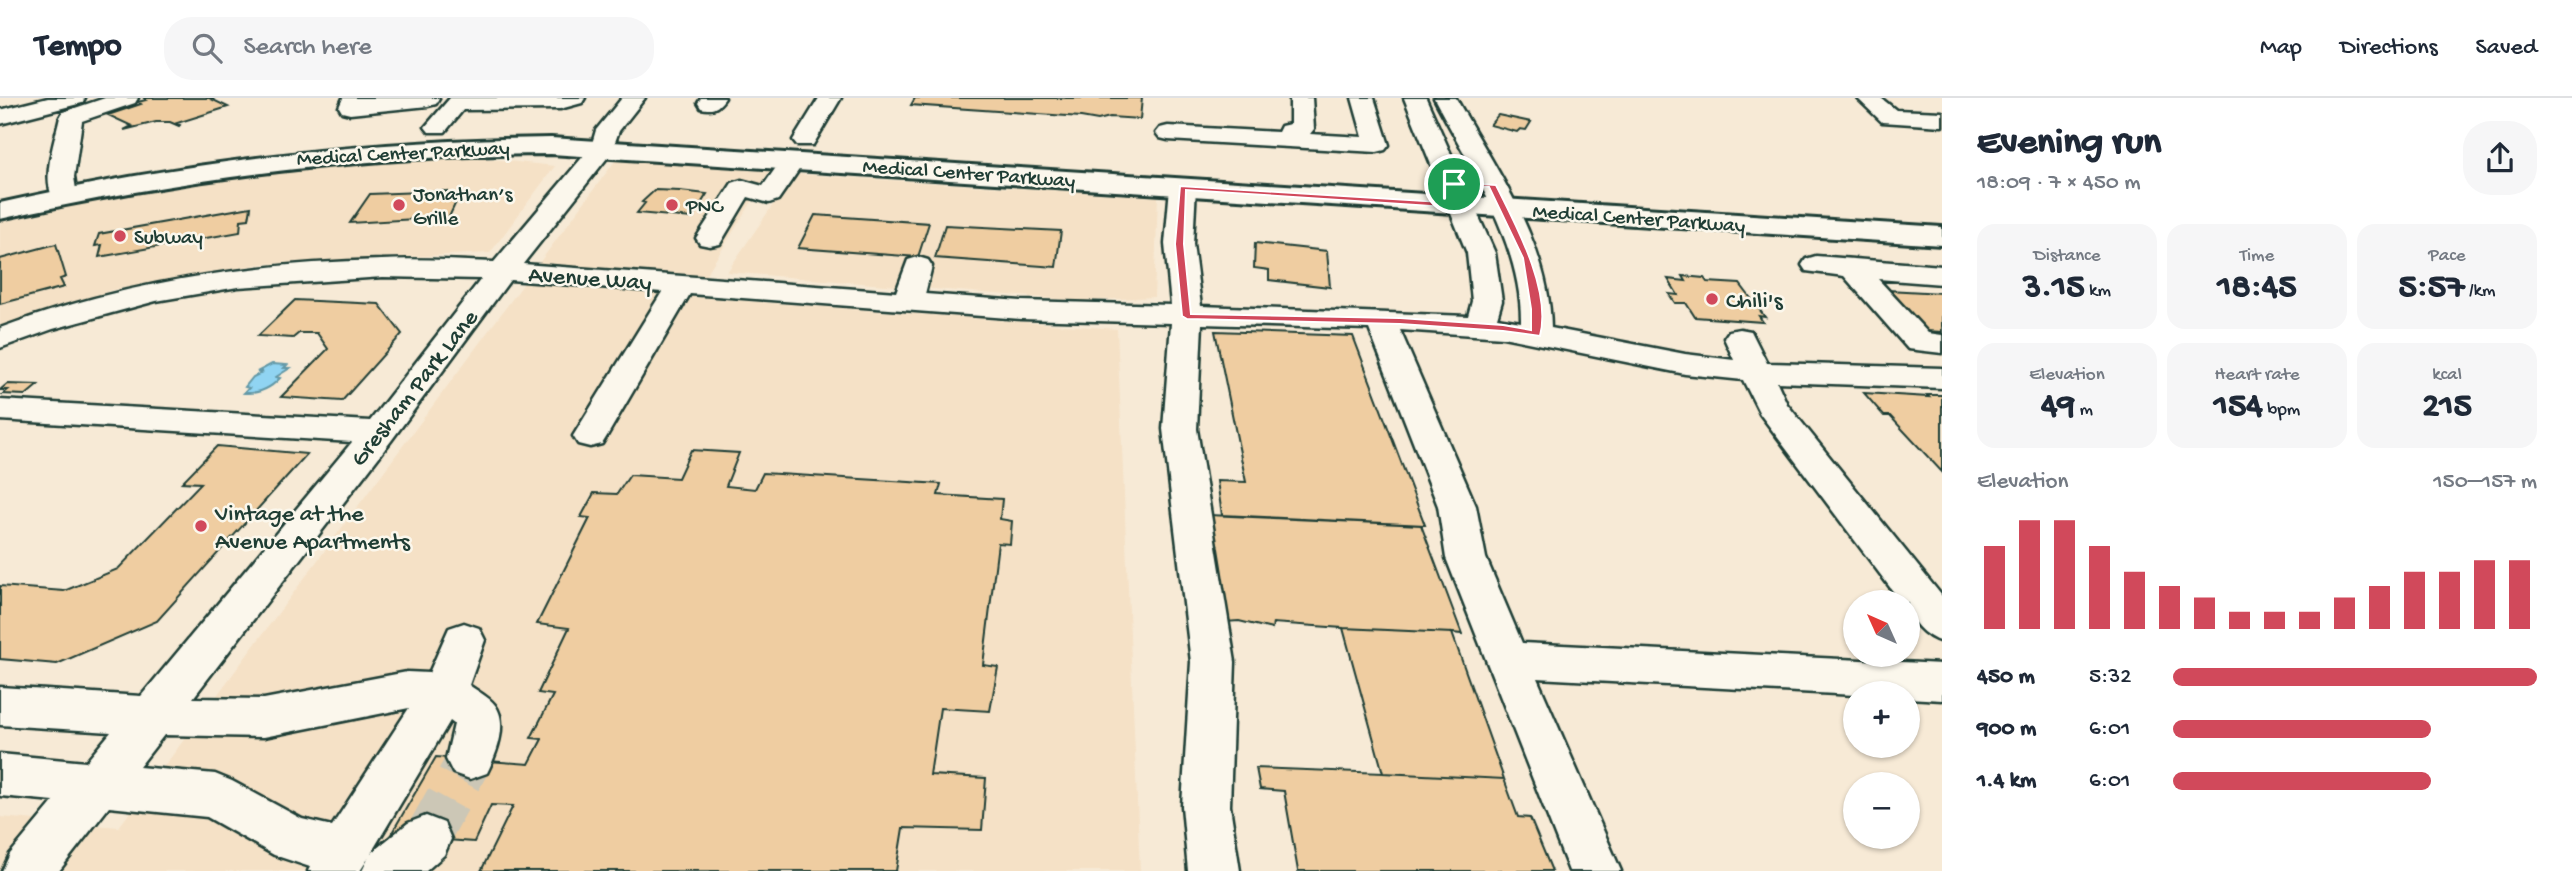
<!DOCTYPE html>
<html lang="en">
<head>
<meta charset="utf-8">
<style>
  :root { --surface:#fff; --page:#f6f6f7; --text:#1f2937; --muted:#747a83; --line:#e0e1e3; --accent:#d1495b }
  body { margin:0; font-family:"Gochi Hand",sans-serif; background:var(--page); color:var(--text); height:100vh; display:flex; flex-direction:column; font-size:26px; white-space:nowrap }
  * { box-sizing:border-box; margin:0 }
  p { font-size:23px; color:var(--muted) }
  .icon { flex:none; width:38px; height:38px; fill:none; stroke:currentColor; stroke-width:2; stroke-linecap:round; stroke-linejoin:round }
  .map { position:relative; flex:1; overflow:hidden }
  .panel { display:flex; flex-direction:column; background:var(--surface); width:630px }
  .panel>* { flex:none }
  .needle { width:46px; rotate:315deg }
  .fabs { position:absolute; left:1843px; top:492px; display:grid; gap:14px }
  .fabs a { display:grid; place-items:center; width:77px; height:77px; border-radius:50%; background:var(--surface); box-shadow:0 2px 5px #0004; font-size:35px }
  .pin { position:absolute; display:grid; place-items:center; width:60px; height:60px; color:#fff; margin:-30px; border:4px solid #fff; border-radius:50%; box-shadow:0 2px 7px #0007 }
  .round { display:grid; place-items:center; flex:none; width:74px; height:74px; border-radius:28px; background:var(--page) }
  .headline { display:flex; align-items:center; justify-content:space-between; height:119px; padding:0 35px }
  h1 { font-size:38px; font-weight:800; line-height:52px }
  .stats { display:grid; grid-template-columns:repeat(3,1fr); gap:10px; height:119px; padding:7px 35px }
  .stats div { display:grid; align-content:center; border-radius:18px; background:var(--page); text-align:center }
  .stats b { font-size:35px; font-weight:800 }
  .stats small { font-size:19px; font-weight:400 }
  .stats p { font-size:19px }
  .chart { height:196px; padding:14px 35px }
  .chart p { display:flex; justify-content:space-between }
  .chart svg { width:100%; height:126px; margin-top:7px; stroke:var(--accent); stroke-width:6 }
  ul { padding:0 35px; list-style:none; font-size:23px }
  li { display:grid; grid-template-columns:112px 84px 1fr; align-items:center; height:52px }
  li i { height:18px; border-radius:9px; background:var(--accent) }
  header { display:flex; align-items:center; gap:42px; box-sizing:border-box; height:98px; padding:0 35px; background:var(--surface); border-bottom:2px solid var(--line) }
  header strong { font-size:33px }
  nav { display:flex; gap:38px; margin-inline-start:auto; font-size:24px }
  .search { width:490px; height:63px; background:var(--page); display:flex; align-items:center; gap:18px; box-sizing:border-box; padding:0 24px; border-radius:28px; color:var(--muted); font-size:26px }
  main { display:flex; flex:1; min-height:0 }
  .map>svg:first-child { display:block }
</style>
</head>
<body>
<header>
<strong>Tempo</strong>
<div class="search"><svg class="icon" aria-label="search" viewBox="0 0 24 24"><circle cx="10" cy="10" r="6"/><path d="M15 15l6 6"/></svg>Search here</div>
<nav><a>Map</a><a>Directions</a><a>Saved</a></nav>
</header>
<main>
<div class="map">
<svg width="1942" height="773" viewBox="0 0 1942 773">
  <rect width="100%" height="100%" fill="#f7ead6"/>
  <filter id="ink" filterUnits="userSpaceOnUse"><feTurbulence type="fractalNoise" baseFrequency=".0143" numOctaves="2"/><feDisplacementMap in="SourceGraphic" scale="14" xChannelSelector="R" yChannelSelector="G"/><feConvolveMatrix kernelMatrix="1 2 1 2 8 2 1 2 1" color-interpolation-filters="sRGB"/></filter>
  <g filter="url(#ink)">
    <path fill="#f5e1c6" d="M480,60L555,68L490,155L261,166L112,192L0,229V124L92,102L219,80L323,68Z
      M615,63L772,72L692,199L1117,231L1140,773H0V719L119,729Z
      M794,76L1158,99L1154,199L1082,203L727,174Z"/>
    <path fill="#90d4f2" stroke="#6398a6" stroke-width="2" d="M272,266L287,267L284,270H290L276,279L280,280C270,291 259,296 244,295L249,290L245,289L253,279L263,274H257Z"/>
    <path fill="#efcda1" stroke="#1f3d34" stroke-width="2" d="M144,0H214L211,1L228,9L177,25L180,27L179,28L170,24H156L124,32L132,28L108,17L141,6L138,4L146,2Z
      M915,0H1142L1140,21L1110,19L1098,22L1081,19L911,7Z
      M1498,17L1531,24L1526,32L1520,31L1517,34L1490,27Z
      M655,92L680,93L707,96L692,120L637,115L645,105L642,104Z
      M447,93L444,101L457,102L449,119L350,125L370,96Z
      M251,109L249,121L241,122L240,134L99,159L102,147L95,148L99,136Z
      M815,117L929,125L918,159L798,150Z
      M945,127L1061,133L1056,169L935,160Z
      M1255,145L1327,153L1330,189L1269,182V172L1254,170Z
      M56,146L66,179L60,181L64,189L0,206V161Z
      M1683,178L1704,180L1707,184L1740,186L1765,219L1759,218L1763,224L1695,219L1686,205H1675L1669,196L1678,197L1668,181L1686,183Z
      M1887,192L1942,195V234L1926,233Z
      M295,202L379,206L402,236L342,303L281,299L328,251L317,235H299L293,240L258,238Z
      M1215,233L1353,238L1425,427L1222,417L1217,383L1246,384Z
      M7,286L38,287L26,297L3,296L8,292H0Z
      M1864,295L1929,299L1927,297H1942V374L1890,318H1884Z
      M217,348L307,356L157,523L57,566L0,561V488L64,493L118,471L201,385L182,384Z
      M691,352L739,355L726,388L755,391L763,375L941,386L938,397L1002,401L1000,421L1012,423L1010,446L998,445L983,567L998,569L990,613L940,610L930,677L986,680L982,732L903,730L896,773H481L513,708L491,707L474,744L390,738L436,659L529,666L542,641L531,640L553,597L538,595L569,530L537,526L590,420L581,419L594,395L617,396L630,377L678,380Z
      M1209,417L1421,427L1462,536L1452,535L1504,681L1518,719L1530,720L1552,773H1298L1284,693L1260,691L1256,670L1383,675L1343,530L1273,525L1272,531L1239,523L1225,524Z
      M1343,530L1452,535L1504,681L1383,675Z"/>
    <g fill="none" stroke-linecap="round" stroke-linejoin="round">
      <path stroke="#ccc7b6" stroke-width="45" stroke-dasharray="45 23" stroke-linecap="butt" d="M426,741L470,661"/>
      <g stroke="#1f3d34" stroke-width="5">
        <path id="minor" d="M48,0H85L82,5L0,26V12Z
          M105,0H138L135,5L82,23L74,79L77,98L73,103L64,106L55,103C40,82 55,43 60,19L63,14Z
          M343,0H438L439,1L436,6L428,8L350,16L342,14L339,9Z
          M450,0H585L582,5L560,11L463,12L445,34H429L425,29Z
          M622,0H645L619,33L611,55L523,166L896,194L908,162L918,159L928,162L932,168L925,196L1021,203L1171,207L1165,146L1170,89L1174,84L1183,81L1192,84L1196,89L1193,146L1201,208L1468,218L1472,203L1467,155L1404,0H1426L1495,155L1502,203L1497,220L1521,224C1522,146 1469,67 1434,0H1456C1496,72 1550,146 1551,230L1685,256L1734,262L1724,240L1729,233L1740,231L1751,233L1767,265L1942,270V290L1777,284L1787,306L1942,498V544C1925,539 1908,523 1908,504H1901L1760,316L1743,282L1685,276L1503,239L1400,232L1476,408L1486,460L1522,545L1942,566V602L1908,600V595L1855,597L1537,580L1621,773H1569L1446,460L1438,408L1369,231L1202,226L1197,331L1235,564L1230,708L1240,773H1188L1182,708L1191,564L1163,331L1171,225L1021,221L690,196L607,338L602,346L590,349L578,346L573,338L662,194L510,182L391,343L193,600L264,601L407,574L429,575L449,530L464,525L479,530L485,542L469,587C477,593 489,599 495,607C509,626 496,657 487,675L470,681L453,675L446,661L454,626L450,623L371,755L408,725L426,718L444,725L451,741L444,757L426,773H362L369,759L360,773H308L310,769L274,757L207,719L109,709L59,773H2L10,756L54,703L0,698V656L86,664L111,634L0,627V589L141,598L352,344L0,322V302L370,323L481,181L383,179L238,189L156,203L53,231L0,250V230C122,184 252,165 382,162C419,160 457,163 494,164L591,49L596,32ZM409,610L332,728L302,721L232,683L215,676L139,669L164,637L264,639Z
          M701,0H725C718,10 713,13 701,10L698,5Z
          M819,0H841L813,47H797L793,42Z
          M1290,0H1312L1314,31L1310,36L1363,39L1352,0H1374L1389,47L1385,52L1377,54L1168,42L1160,40L1156,35L1160,30L1168,28L1278,34L1281,28L1290,26Z
          M1857,0H1881L1896,12L1942,14V28L1882,24Z
          M793,56L802,58L805,63L778,102L769,105L748,99L720,146L710,148L700,146L696,140L732,85L741,82L763,88L784,58Z
          M1816,158L1942,168V186L1878,181L1928,235L1942,237V255L1908,251L1844,178L1806,173L1802,167L1806,161Z"/>
      </g>
      <g stroke="#1f3d34" stroke-width="6">
        <path id="major" d="M551,40L1942,129V147L551,56C364,57 182,80 0,121V105C182,64 364,42 551,40Z"/>
      </g>
      <use href="#minor" fill="#fbf7ec" fill-rule="evenodd"/>
      <use href="#major" fill="#fbf7ec" fill-rule="evenodd"/>
    </g>
  </g>
  <path fill="#d1495b" stroke="#fff" stroke-width="2" fill-rule="evenodd" d="M1451,84L1496,87C1516,127 1552,193 1540,238L1503,233L1400,226L1187,221L1182,218L1175,146L1180,88L1457,105ZM1458,88L1489,89L1523,160L1531,211V232L1503,227L1400,220L1191,216L1184,146L1186,92L1462,110L1466,108Z"/>
  <g fill="#d1495b" stroke="#fbf7ec" stroke-width="2.5">
    <circle cx="399" cy="107" r="7"/>
    <circle cx="672" cy="107" r="7"/>
    <circle cx="120" cy="138" r="7"/>
    <circle cx="1712" cy="201" r="7"/>
    <circle cx="201" cy="428" r="7"/>
  </g>
  <g text-anchor="middle" stroke-width="5" stroke-linejoin="round" paint-order="stroke">
    <g font-size="21" fill="#1f3d34" stroke="#fbf7ec">
      <text transform="translate(403 54) rotate(-3)" y="7">Medical Center Parkway</text>
      <text transform="translate(969 74) rotate(4)" y="7">Medical Center Parkway</text>
      <text transform="translate(1639 119) rotate(4)" y="7">Medical Center Parkway</text>
    </g>
    <g font-size="21" fill="#1f3d34" stroke="#fbf7ec" text-anchor="start">
      <text x="413" y="102">Jonathan’s<tspan x="413" dy="24">Grille</tspan></text>
      <text x="686" y="114">PNC</text>
      <text x="134" y="145">Subway</text>
    </g>
    <g font-size="24" fill="#1f3d34" stroke="#fbf7ec">
      <text transform="translate(590 179) rotate(4)" y="8">Avenue Way</text>
      <text transform="translate(413 289) rotate(-52)" y="8">Gresham Park Lane</text>
    </g>
    <g font-size="24" fill="#1f3d34" stroke="#fbf7ec" text-anchor="start">
      <text x="1726" y="209">Chili's</text>
      <text x="215" y="422">Vintage at the<tspan x="215" dy="28">Avenue Apartments</tspan></text>
    </g>
  </g>
</svg>
<div class="fabs">
<a><svg class="needle" viewBox="-14 -14 28 28"><path d="M0-13l5 13h-10z" fill="#e53935"/><path d="M0 13l5-13h-10z" fill="#747a83"/></svg></a>
<a>+</a>
<a>−</a>
</div>
<div class="pin" style="left:1454px;top:86px;background:#1e9e55"><svg class="icon" aria-label="arrive" viewBox="0 0 24 24"><path d="M6 21V4h12l-3 4 3 4H6"/></svg></div>
</div>
<section class="panel">
<div class="headline"><div><h1>Evening run</h1><p>18:09 · 7 × 450 m</p></div><a class="round"><svg class="icon" aria-label="share" viewBox="0 0 24 24"><path d="M12 15V3M7 8l5-5 5 5M5 13v7h14v-7"/></svg></a></div>
<div class="stats">
<div><p>Distance</p><b>3.15<small> km</small></b></div>
<div><p>Time</p><b>18:45</b></div>
<div><p>Pace</p><b>5:57<small> /km</small></b></div>
</div>
<div class="stats">
<div><p>Elevation</p><b>49<small> m</small></b></div>
<div><p>Heart rate</p><b>154<small> bpm</small></b></div>
<div><p>kcal</p><b>215</b></div>
</div>
<div class="chart"><p><span>Elevation</span>150–157 m</p>
<svg viewBox="0 0 160 44" preserveAspectRatio="none"><path d="M5 44V15M15 44V6M25 44V6M35 44V15M45 44V24M55 44V29M65 44V33M75 44V38M85 44V38M95 44V38M105 44V33M115 44V29M125 44V24M135 44V24M145 44V20M155 44V20"/></svg>
</div>
<ul>
<li><b>450 m</b>5:32<i style="width:100%"></i></li>
<li><b>900 m</b>6:01<i style="width:71%"></i></li>
<li><b>1.4 km</b>6:01<i style="width:71%"></i></li>
</ul>
</section>
</main>
</body>
</html>
